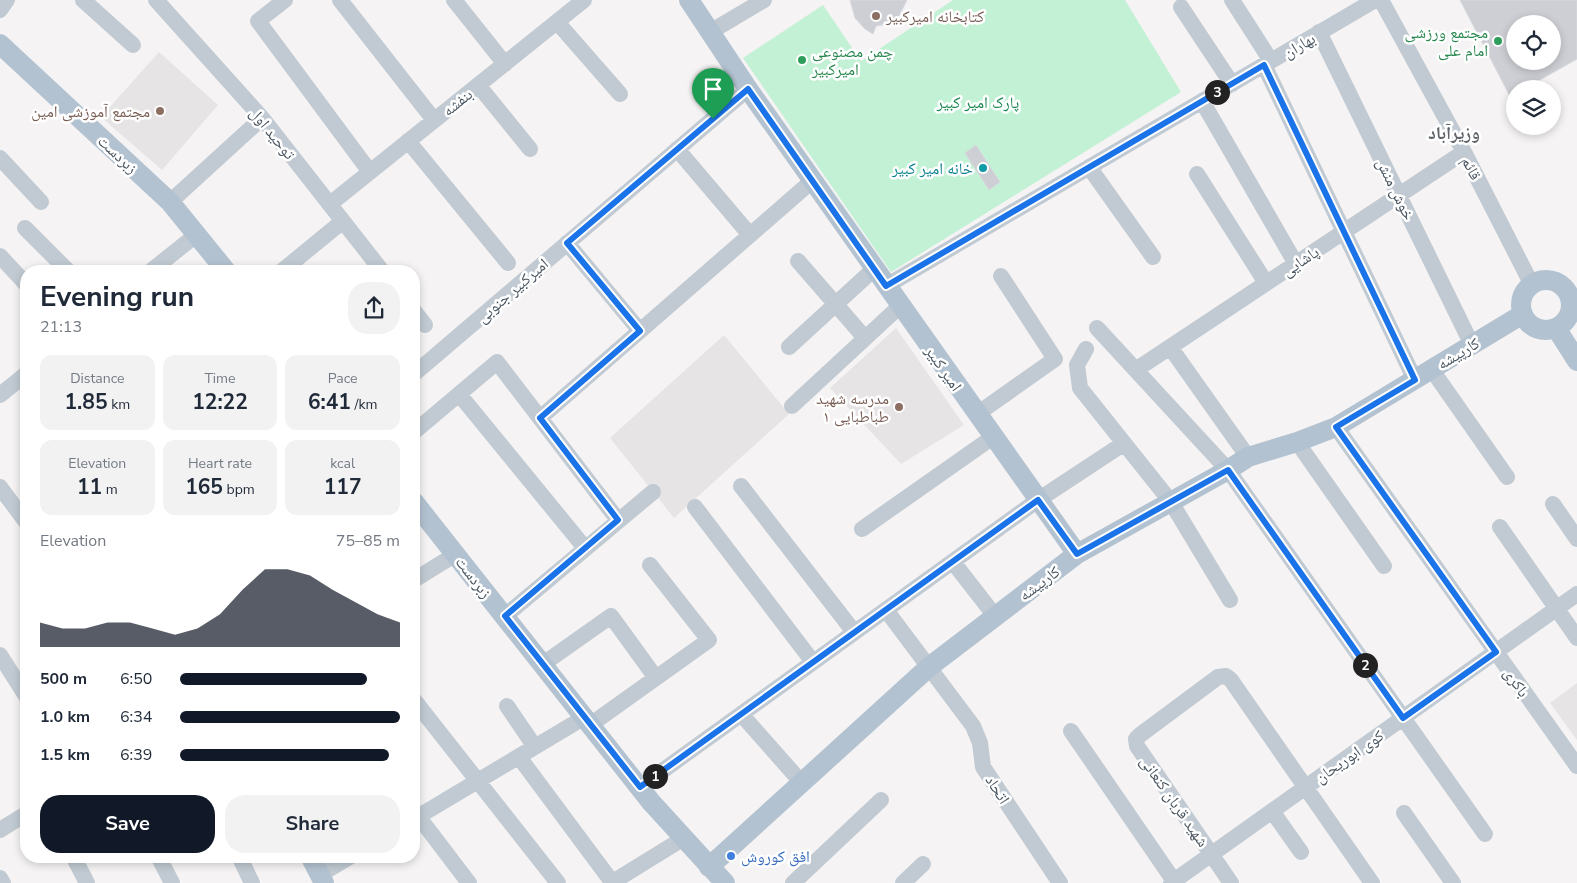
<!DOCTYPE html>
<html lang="en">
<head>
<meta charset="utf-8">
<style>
  :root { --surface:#fff; --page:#f2f2f3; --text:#1f2937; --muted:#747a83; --accent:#111827 }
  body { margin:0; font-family:"Nunito Sans","Noto Naskh Arabic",sans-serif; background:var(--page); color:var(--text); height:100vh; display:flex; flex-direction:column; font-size:19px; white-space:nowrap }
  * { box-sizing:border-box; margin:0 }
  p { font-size:16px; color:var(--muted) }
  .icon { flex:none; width:28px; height:28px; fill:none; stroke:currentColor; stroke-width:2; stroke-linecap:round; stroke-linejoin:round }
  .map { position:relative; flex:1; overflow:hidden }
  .details { position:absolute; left:20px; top:265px; width:400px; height:598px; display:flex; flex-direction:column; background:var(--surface); border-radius:20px; box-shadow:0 2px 8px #0003 }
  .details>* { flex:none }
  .fabs { position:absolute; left:1506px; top:15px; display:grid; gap:10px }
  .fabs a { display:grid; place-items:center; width:55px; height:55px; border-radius:50%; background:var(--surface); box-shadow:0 2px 8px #0003; font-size:25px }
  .pin { position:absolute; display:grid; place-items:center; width:42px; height:42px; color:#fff; margin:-51px -21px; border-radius:50% 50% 50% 0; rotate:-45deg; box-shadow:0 0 5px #0007 }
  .pin .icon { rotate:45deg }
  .km { position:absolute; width:25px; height:25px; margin:-12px; border-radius:50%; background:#222; color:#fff; font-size:14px; line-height:25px; text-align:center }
  .round { display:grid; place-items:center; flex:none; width:52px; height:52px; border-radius:20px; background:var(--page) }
  .summary { display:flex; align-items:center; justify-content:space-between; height:85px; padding:0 20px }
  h1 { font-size:28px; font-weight:700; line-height:38px }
  .stats { display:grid; grid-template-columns:repeat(3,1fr); gap:8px; height:85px; padding:5px 20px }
  .stats div { display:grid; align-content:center; border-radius:12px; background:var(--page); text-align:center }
  .stats b { font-size:21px; font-weight:700 }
  .stats small { font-size:14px; font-weight:400 }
  .stats p { font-size:14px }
  .chart { height:140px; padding:10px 20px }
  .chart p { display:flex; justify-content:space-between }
  .chart svg { width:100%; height:90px; margin-top:5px; fill:var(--accent); opacity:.7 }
  .cta { display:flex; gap:10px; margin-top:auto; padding:10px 20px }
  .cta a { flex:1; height:58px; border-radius:20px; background:var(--accent); color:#fff; font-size:20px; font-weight:700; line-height:58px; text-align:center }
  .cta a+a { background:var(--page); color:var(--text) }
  ul { padding:0 20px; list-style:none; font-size:16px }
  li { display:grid; grid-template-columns:80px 60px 1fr; align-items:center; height:38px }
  li i { height:12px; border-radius:6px; background:var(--accent) }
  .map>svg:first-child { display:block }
</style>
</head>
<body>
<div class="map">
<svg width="1577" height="883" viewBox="0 0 1577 883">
  <rect width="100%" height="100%" fill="#f5f3f3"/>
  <path fill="#e6e4e5" d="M159,52L218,105L162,170L101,117Z
    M896,328L964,425L901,464L830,388Z
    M724,335L789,414L674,518L610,438Z
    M1577,683V740L1550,703Z"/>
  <path fill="#c3f1d5" d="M953,0H1125L1181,92L891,272L743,58L823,5L861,61Z"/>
  <path fill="#cdcfd5" stroke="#d7d9de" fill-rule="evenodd" d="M850,0H907L898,18L887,24L876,26L873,34L865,29L855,18Z
    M1460,0H1577V59L1524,89H1515V106ZM1515,24H1552V61H1515Z
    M976,145L1000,182L989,190L965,153Z"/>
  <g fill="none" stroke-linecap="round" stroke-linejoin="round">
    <path stroke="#c1cad2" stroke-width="16" d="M83,0L133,45
      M156,0L262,118L382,271
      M285,0L258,21L370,172
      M340,0L434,120
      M454,0L505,64
      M1232,0L1271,61
      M1381,0L1464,152L1532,285
      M1181,7L1232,84
      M0,10L7,0
      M557,22L620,94
      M710,32L764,0
      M1319,32L1472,345
      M1264,65L1415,380
      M478,85L530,149
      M1202,101L1296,264
      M408,141L508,263
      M677,149L750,235
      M0,158L41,202
      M1089,167L1153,257
      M1197,174L1266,283
      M170,202L262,118
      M330,204L584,0
      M25,228L68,271
      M567,243L640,331
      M0,256L26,284
      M798,261L865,338
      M151,271L196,235
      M282,271L343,221
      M886,286L1375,0
      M414,311L425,325
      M1097,328L1228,470L1485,834
      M789,347L874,269
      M1170,347L1248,457
      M1086,349L1077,365L1080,388L1171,502L1230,600
      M1137,369L1464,152
      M1432,370L1507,477
      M414,374L748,89
      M459,394L585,548
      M0,395L26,374
      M792,406L900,306
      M977,414L1055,359L1001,276
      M540,418L812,181
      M1336,427L1577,766
      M414,432L497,362L618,520
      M1297,442L1384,566
      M741,486L854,632
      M0,487L26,522
      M1553,504L1577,539
      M695,507L813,662
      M1500,527L1577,638
      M862,529L993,437
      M953,562L995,616
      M414,580L456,554
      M886,610L973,726L980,743L983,767L1060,883
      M505,616L653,492
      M0,655L26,696
      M543,664L611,616L656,678
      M414,700L558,883
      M507,706L535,747
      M741,714L802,783
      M590,725L709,640L650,565
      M1071,731L1174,881
      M519,757L612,882
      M640,787L1038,500L1123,444
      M1272,811L1301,852
      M1404,813L1453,883
      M418,816L469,883
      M414,819L585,717
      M0,830L26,814
      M73,856L87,883
      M158,856L172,883
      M239,856L252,883
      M319,875L351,856
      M0,878L3,883
      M611,883L684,838
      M793,883L881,800
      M903,883L923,864
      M1171,883L1577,594
      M1231,883L1137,746L1136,739L1140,735L1218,677L1226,676L1231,680L1372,883"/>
    <path stroke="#b3c2d1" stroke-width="20" d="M689,0L748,89L1077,554
      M0,44L170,202L226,271
      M1521 305a25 25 0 1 1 50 0a25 25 0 1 1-50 0Z
      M1556,328L1577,361
      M414,502L651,802L725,883
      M310,856L324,883
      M709,867L929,667L1077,554L1228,470L1248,457L1297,442L1336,427L1523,314"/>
  </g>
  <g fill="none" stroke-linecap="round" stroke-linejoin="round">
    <g stroke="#fff" stroke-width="10">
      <path id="route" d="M1264,65L1415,380L1336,427L1496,652L1403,718L1228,470L1077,554L1038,500L640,787L505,616L618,520L540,418L640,331L567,243L748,89L886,286Z"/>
    </g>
    <use href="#route" stroke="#1a73e8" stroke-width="6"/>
  </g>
  <g fill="#8d6e63" stroke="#fff" stroke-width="2">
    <circle cx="876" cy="16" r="5"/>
    <circle cx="160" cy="111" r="5"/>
    <circle cx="899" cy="407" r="5"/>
  </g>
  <g fill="#2e9e5b" stroke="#fff" stroke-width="2">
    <circle cx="1498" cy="41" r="5"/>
    <circle cx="802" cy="60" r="5"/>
  </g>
  <circle fill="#0f9aa8" stroke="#fff" stroke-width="2" cx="983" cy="168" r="5"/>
  <circle fill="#3f7fe0" stroke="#fff" stroke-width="2" cx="731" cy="856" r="5"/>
  <g text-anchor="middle" stroke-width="5" stroke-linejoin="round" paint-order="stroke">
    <g font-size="16" fill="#785e54" stroke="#fff" text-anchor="end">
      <text x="886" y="22" text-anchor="start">کتابخانه امیرکبیر</text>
      <text x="150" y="117">مجتمع آموزشی امین</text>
      <text x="889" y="404">مدرسه شهید<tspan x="889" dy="18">طباطبایی ۱</tspan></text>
    </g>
    <g font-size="16" fill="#27864d" stroke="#fff" text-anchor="end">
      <text x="1488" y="38">مجتمع ورزشی<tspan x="1488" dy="18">امام علی</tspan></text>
      <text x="812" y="57" text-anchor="start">چمن مصنوعی<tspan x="812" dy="18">امیرکبیر</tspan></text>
    </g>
    <g font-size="16" fill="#4a5661" stroke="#fff">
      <text transform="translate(1299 45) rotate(-30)" y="6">بهاران</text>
      <text transform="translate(457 102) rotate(-39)" y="6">بنفشه</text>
      <text transform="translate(273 133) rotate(51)" y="6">توحید اول</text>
      <text transform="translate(118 154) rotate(43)" y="6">زبردست</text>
      <text transform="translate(1472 168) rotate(63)" y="6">قائم</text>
      <text transform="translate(1396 189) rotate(64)" y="6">خوش منش</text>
      <text transform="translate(1300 261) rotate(-34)" y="6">پاشایی</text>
      <text transform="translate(512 290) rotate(-41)" y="6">امیرکبیر جنوبی</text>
      <text transform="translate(1458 353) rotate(-31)" y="6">کارپیشه</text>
      <text transform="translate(944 368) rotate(55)" y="6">امیر کبیر</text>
      <text transform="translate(474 577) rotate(52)" y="6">زبردست</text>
      <text transform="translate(1039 583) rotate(-37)" y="6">کارپیشه</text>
      <text transform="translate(1517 682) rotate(55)" y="6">باکری</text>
      <text transform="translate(1349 756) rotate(-35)" y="6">کوی ابوریحان</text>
      <text transform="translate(998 789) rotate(57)" y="6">اتحاد</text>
      <text transform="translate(1175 801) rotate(55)" y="6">شهید قربان کنعانی</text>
    </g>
    <g font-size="16" fill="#17864f" stroke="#fff">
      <text x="978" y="108">پارک امیر کبیر</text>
    </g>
    <g font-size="16" fill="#0d838f" stroke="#fff" text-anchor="end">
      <text x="973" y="174">خانه امیر کبیر</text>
    </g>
    <g font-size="16" fill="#366cbe" stroke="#fff" text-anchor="start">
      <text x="741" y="862">افق کوروش</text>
    </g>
    <g font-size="18" font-weight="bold" fill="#5f6368" stroke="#fff">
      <text x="1454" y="139">وزیرآباد</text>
    </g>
  </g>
</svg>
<div class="fabs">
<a><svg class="icon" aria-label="locate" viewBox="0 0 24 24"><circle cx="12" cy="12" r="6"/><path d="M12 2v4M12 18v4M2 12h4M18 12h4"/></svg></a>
<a><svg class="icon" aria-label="layers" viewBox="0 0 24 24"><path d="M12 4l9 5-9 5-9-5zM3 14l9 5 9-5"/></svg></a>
</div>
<div class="pin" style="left:713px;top:119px;background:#1e9e55"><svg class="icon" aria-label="arrive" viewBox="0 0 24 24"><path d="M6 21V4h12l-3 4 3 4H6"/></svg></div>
<b class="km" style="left:655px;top:776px">1</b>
<b class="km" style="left:1365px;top:665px">2</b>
<b class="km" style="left:1217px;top:92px">3</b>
<section class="details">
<div class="summary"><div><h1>Evening run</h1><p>21:13</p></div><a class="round"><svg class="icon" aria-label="share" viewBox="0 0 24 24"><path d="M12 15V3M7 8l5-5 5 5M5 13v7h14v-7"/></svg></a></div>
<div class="stats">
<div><p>Distance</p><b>1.85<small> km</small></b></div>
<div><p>Time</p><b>12:22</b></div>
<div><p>Pace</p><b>6:41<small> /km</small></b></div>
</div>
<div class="stats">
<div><p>Elevation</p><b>11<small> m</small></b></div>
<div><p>Heart rate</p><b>165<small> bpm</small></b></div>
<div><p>kcal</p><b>117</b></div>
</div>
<div class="chart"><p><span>Elevation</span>75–85 m</p>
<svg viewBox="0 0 160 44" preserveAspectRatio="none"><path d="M0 44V32L10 35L20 35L30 32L40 32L50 35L60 38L70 35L80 28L90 16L100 6L110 6L120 9L130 16L140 22L150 28L160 32V44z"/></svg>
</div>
<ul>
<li><b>500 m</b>6:50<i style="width:85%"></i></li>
<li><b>1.0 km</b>6:34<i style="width:100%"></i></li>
<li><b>1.5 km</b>6:39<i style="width:95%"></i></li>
</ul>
<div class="cta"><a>Save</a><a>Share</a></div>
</section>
</div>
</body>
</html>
